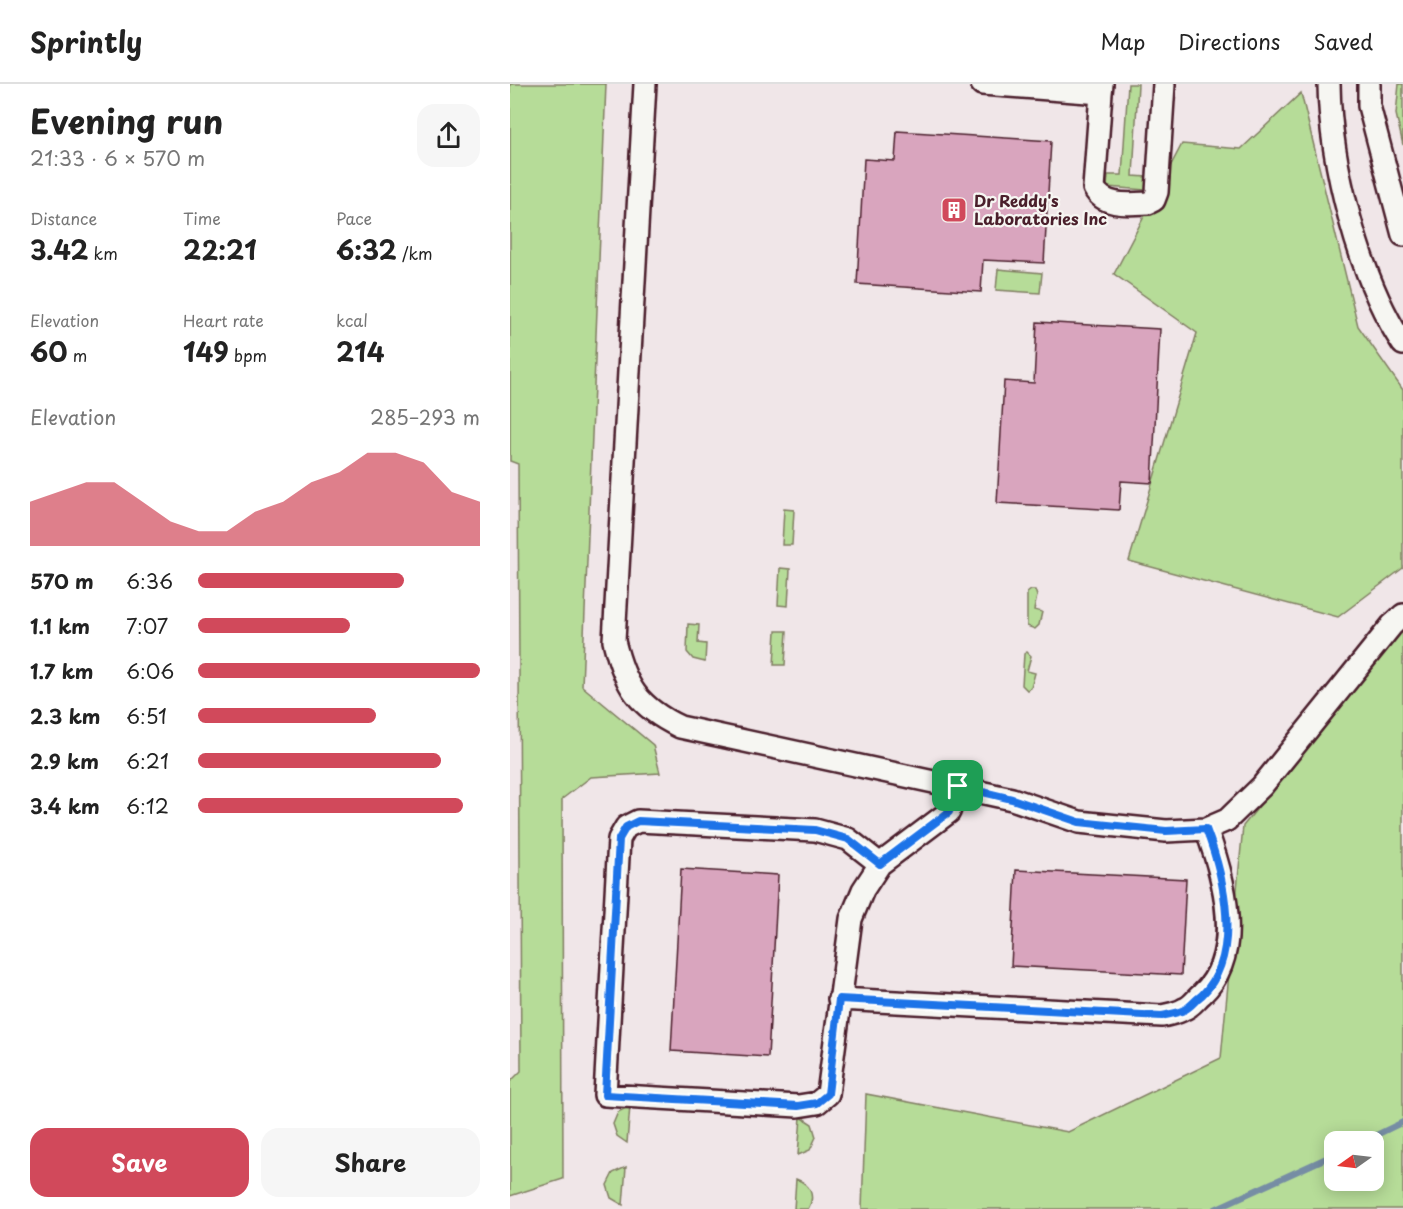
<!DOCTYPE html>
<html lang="en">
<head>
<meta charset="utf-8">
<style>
  :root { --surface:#fff; --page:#f6f6f6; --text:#222; --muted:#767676; --line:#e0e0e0; --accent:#d1495b }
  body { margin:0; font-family:"Playpen Sans",sans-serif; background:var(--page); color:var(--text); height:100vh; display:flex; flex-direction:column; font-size:22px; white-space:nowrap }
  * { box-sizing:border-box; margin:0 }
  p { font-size:20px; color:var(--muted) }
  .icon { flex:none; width:33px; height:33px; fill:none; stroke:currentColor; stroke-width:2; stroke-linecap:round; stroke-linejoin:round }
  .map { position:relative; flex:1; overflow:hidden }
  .details { display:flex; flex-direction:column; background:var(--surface); width:510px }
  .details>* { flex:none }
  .needle { width:39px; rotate:256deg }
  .buttons { position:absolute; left:814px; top:1047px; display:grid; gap:12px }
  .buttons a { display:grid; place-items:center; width:60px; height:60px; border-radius:12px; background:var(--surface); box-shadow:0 3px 15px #0003; font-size:30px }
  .pin { position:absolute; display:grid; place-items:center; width:51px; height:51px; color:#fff; margin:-26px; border-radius:12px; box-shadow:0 3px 9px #0006 }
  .round { display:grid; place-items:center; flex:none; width:63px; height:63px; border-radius:18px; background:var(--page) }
  .head { display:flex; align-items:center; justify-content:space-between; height:102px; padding:0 30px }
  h1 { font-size:33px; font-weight:700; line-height:45px }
  .metrics { display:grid; grid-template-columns:repeat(3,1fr); gap:9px; height:102px; padding:6px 30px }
  .metrics div { display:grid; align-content:center }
  .metrics b { font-size:26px; font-weight:700 }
  .metrics small { font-size:16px; font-weight:400 }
  .metrics p { font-size:16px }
  .chart { height:168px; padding:12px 30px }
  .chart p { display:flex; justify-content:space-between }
  .chart svg { width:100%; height:108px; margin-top:6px; fill:var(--accent); opacity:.7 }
  .button { display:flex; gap:12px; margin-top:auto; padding:12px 30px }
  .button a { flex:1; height:69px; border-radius:18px; background:var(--accent); color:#fff; font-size:24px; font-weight:700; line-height:69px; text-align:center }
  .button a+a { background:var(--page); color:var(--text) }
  ul { padding:0 30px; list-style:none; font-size:20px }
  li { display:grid; grid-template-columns:96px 72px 1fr; align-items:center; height:45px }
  li i { height:15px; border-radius:8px; background:var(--accent) }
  header { display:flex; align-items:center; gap:36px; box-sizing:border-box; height:84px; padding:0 30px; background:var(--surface); border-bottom:2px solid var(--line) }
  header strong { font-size:28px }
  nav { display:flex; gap:33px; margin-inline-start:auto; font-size:21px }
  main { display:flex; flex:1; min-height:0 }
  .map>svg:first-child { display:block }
</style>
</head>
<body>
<header>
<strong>Sprintly</strong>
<nav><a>Map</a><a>Directions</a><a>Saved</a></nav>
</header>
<main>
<section class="details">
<div class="head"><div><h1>Evening run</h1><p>21:33 · 6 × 570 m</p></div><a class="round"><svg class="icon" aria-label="share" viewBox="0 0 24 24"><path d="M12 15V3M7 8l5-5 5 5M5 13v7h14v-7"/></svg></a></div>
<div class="metrics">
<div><p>Distance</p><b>3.42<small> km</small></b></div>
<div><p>Time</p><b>22:21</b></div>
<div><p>Pace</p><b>6:32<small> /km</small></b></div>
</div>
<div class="metrics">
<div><p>Elevation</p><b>60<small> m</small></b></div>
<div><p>Heart rate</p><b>149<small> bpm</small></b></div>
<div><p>kcal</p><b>214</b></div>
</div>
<div class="chart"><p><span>Elevation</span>285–293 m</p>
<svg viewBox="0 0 160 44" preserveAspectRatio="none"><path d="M0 44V26L10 22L20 18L30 18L40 26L50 34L60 38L70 38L80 30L90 26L100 18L110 14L120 6L130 6L140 10L150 22L160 26V44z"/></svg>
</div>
<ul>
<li><b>570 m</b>6:36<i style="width:73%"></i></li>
<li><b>1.1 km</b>7:07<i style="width:54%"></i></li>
<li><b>1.7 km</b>6:06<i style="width:100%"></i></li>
<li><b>2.3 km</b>6:51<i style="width:63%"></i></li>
<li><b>2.9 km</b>6:21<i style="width:86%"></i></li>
<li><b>3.4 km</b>6:12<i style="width:94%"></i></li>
</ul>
<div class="button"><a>Save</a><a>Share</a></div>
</section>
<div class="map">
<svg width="893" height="1125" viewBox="0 0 893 1125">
  <rect width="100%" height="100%" fill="#f0e6e8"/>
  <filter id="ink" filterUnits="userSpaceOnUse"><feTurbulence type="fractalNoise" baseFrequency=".0167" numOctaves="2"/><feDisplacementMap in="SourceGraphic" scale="12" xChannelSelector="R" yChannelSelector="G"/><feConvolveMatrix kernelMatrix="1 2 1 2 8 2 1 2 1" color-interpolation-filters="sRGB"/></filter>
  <g filter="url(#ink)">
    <path fill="#b6dc98" stroke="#807e62" stroke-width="1.5" fill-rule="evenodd" d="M0,0H96L72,602L143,661L150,689L81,693L52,715L53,1095L0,1112V998L11,987L8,380L0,377Z
      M618,0H628L623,92L637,93L636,106L597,103L598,91H612Z
      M889,0H893V61L886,30Z
      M791,9L848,242L893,306V484L828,533L619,477L687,249L604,190L672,60L731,65Z
      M488,185L532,189L530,209L486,206Z
      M274,425L284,426L282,461H272Z
      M270,484L280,485L278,522L268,521Z
      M521,506H525L527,512L524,526L532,528L529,541L525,545L517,542V509Z
      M178,540L189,541L188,559L196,560L195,578L183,575L177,568Z
      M893,545V1125H352L356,1010L558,1048L711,974L733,742ZM825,1058H864V1096H825Z
      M266,547H277L275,581H264Z
      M517,568L521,572L517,587L525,589L521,604L517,606L512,601L514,570Z
      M120,1022L117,1059L107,1052L103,1040L108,1028Z
      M291,1033L302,1040L306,1053L300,1066L288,1071Z
      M116,1083L113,1121L101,1114L97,1101L103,1089Z
      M286,1095C300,1100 306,1112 298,1125H284Z"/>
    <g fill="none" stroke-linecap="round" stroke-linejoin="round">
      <path stroke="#768da4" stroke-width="6" d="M852,1058L893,1038
        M705,1125L825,1070"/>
    </g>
    <path fill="#d9a5be" stroke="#4a1f2b" stroke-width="1.5" d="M387,47L541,57L534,179L473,176L471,208L347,200L354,75L385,77Z
      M527,238L650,245L642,399L611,397L609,426L487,419L494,297L524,299Z
      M171,785L268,791L258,973L161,967Z
      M506,786L676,795L671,891L501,882Z"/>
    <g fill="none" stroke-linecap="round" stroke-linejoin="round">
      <g stroke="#4a1f2b" stroke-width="26">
        <path id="minor" d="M135,0L104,557C115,602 128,623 170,643L502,715L569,738L656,747L696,745L717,736L752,702L882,541L893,531
          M472,0L591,9L592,0
          M819,0C820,79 849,194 893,260
          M859,0V22L893,151
          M591,9L584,104C594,123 618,120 638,119L644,116L647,108L654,0
          M370,780L338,755L305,746L128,737L116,743L109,755L95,1011L288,1022L307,1019L318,1010L341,835L353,806L370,780L439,728L448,702
          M329,915L652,932C660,930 668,929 674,925C681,923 686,915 692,910C735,870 714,793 696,745"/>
      </g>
      <use href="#minor" stroke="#f6f6f2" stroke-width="21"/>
    </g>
  </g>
  <g fill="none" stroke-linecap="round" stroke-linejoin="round" filter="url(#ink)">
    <g stroke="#fff" stroke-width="12">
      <path id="route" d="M448,702L502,715L569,738L656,747L696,745C714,792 733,871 692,911C686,915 681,923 674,926C668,929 660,930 652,932L329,915L318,1010L307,1019L288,1022L95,1011L109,755L116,743L128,737L305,746L338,755L370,780L439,728Z"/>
    </g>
    <use href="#route" stroke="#1a73e8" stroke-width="8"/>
  </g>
  <defs>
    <g id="building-square" transform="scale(1.35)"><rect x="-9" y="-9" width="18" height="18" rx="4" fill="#d1495b" stroke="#f6f6f2"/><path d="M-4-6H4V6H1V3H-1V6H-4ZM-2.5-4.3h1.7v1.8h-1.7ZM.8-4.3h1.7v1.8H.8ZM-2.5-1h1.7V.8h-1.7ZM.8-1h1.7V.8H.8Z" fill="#fff"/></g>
  </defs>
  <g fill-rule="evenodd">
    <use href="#building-square" x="444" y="126"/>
  </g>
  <g text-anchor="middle" stroke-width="4.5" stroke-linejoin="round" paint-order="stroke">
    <g font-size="16" font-weight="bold" fill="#4a1f2b" stroke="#f6f6f2" text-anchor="start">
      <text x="464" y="123">Dr Reddy's<tspan x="464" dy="18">Laboratories Inc</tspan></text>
    </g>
  </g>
</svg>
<div class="buttons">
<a><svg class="needle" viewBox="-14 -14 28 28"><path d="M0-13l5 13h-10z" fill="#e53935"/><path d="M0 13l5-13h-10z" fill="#767676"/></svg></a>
</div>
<div class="pin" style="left:448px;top:702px;background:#1e9e55"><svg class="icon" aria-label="arrive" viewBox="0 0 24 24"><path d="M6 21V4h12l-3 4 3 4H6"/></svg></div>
</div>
</main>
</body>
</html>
